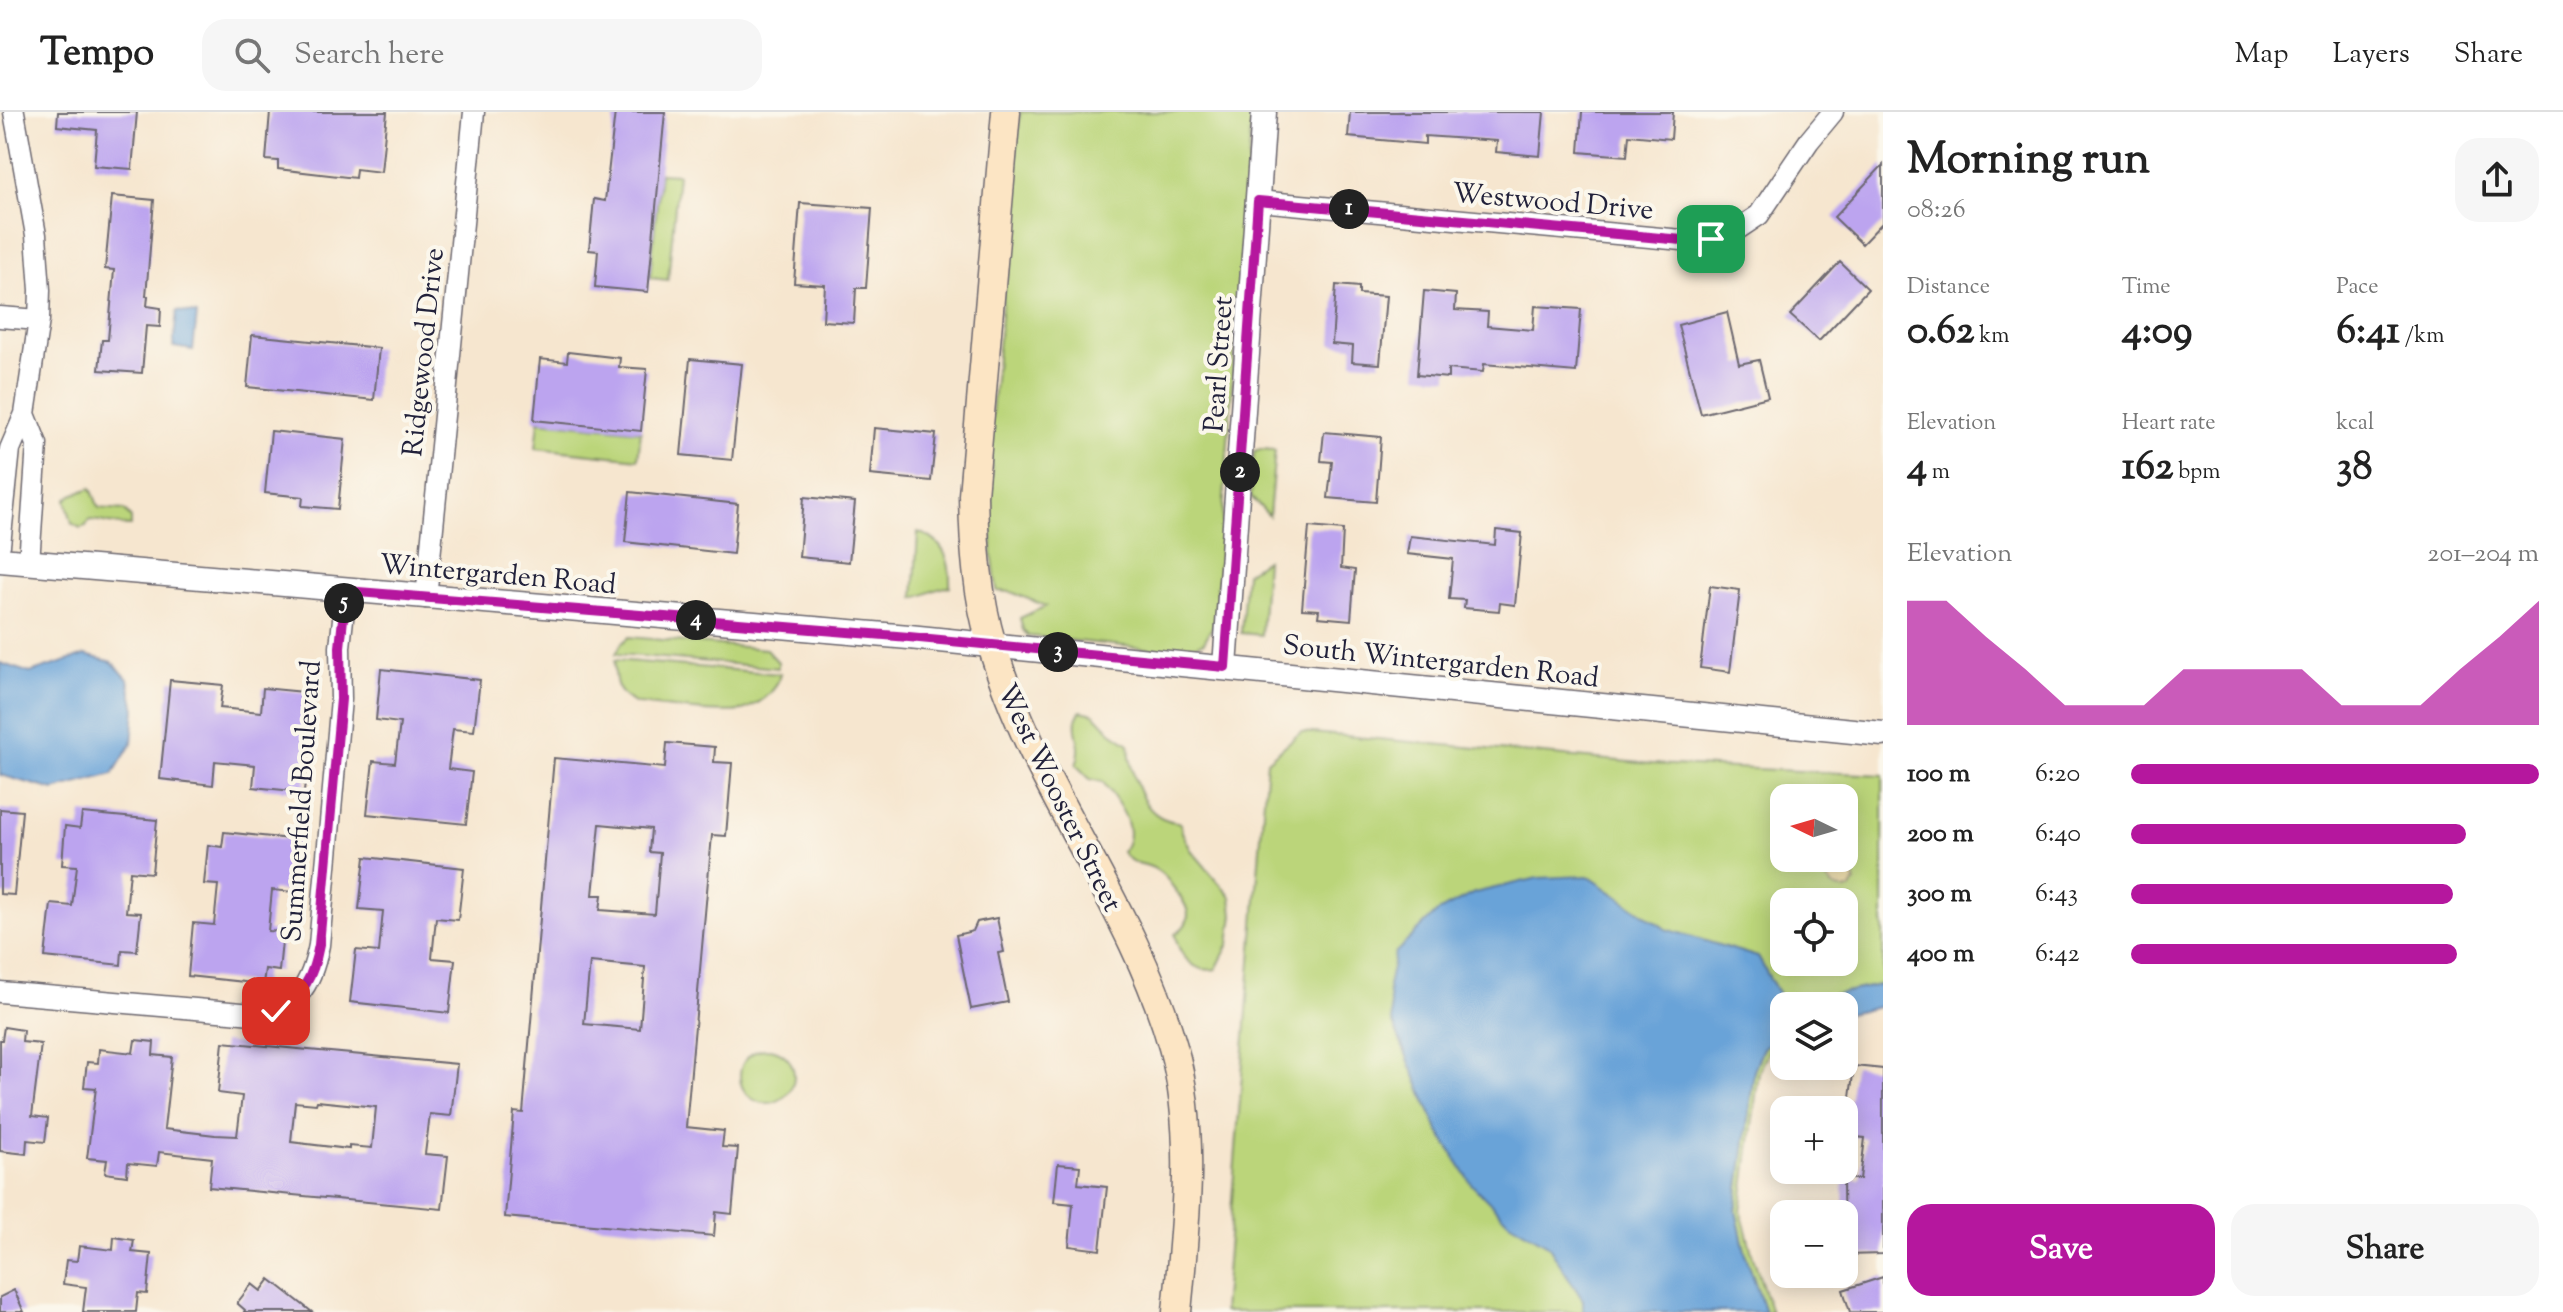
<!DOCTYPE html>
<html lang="en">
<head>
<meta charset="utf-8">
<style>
  :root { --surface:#fff; --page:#f6f6f6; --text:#222; --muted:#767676; --line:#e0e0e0; --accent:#b5179e }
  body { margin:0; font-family:"Sorts Mill Goudy",serif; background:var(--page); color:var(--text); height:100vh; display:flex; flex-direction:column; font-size:30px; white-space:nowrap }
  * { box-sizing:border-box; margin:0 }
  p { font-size:26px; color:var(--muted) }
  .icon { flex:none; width:44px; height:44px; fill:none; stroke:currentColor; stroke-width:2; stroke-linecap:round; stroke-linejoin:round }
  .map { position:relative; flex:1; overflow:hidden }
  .details { display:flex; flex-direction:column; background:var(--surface); width:680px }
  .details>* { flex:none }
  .needle { width:52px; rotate:275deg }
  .controls { position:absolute; left:1770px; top:672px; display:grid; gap:16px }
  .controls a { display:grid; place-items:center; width:88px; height:88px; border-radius:16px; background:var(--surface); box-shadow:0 4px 20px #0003; font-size:40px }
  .pin { position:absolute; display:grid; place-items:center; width:68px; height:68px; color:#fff; margin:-34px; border-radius:16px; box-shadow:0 4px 12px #0006 }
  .km { position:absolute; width:40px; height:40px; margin:-20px; border-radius:50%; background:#222; color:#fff; font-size:22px; line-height:40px; text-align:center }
  .round { display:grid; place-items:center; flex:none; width:84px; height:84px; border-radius:24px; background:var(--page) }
  .head { display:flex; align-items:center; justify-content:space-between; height:136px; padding:0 24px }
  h1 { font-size:44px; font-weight:700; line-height:60px }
  .stats { display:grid; grid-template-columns:repeat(3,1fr); gap:12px; height:136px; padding:8px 24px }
  .stats div { display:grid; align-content:center }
  .stats b { font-size:40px; font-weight:700 }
  .stats small { font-size:22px; font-weight:400 }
  .stats p { font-size:22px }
  .chart { height:224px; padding:16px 24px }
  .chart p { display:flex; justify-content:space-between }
  .chart svg { width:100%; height:144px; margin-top:8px; fill:var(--accent); opacity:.7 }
  .cta { display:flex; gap:16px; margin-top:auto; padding:16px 24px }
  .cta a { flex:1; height:92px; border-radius:24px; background:var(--accent); color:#fff; font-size:32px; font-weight:700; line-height:92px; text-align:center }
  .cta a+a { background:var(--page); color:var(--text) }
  ul { padding:0 24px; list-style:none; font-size:26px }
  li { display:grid; grid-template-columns:128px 96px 1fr; align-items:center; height:60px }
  li i { height:20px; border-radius:10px; background:var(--accent) }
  header { display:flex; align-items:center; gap:48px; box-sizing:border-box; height:112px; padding:0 40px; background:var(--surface); border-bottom:2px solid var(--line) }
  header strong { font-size:38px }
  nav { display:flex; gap:44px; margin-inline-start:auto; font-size:28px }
  .search { width:560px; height:72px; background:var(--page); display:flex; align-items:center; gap:20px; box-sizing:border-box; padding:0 28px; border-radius:24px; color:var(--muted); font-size:30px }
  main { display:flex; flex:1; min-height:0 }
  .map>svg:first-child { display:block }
</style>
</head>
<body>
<header>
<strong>Tempo</strong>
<div class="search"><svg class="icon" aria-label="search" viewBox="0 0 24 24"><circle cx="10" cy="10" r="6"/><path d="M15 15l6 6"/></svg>Search here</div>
<nav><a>Map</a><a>Layers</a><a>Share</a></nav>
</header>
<main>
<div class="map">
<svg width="1883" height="1200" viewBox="0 0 1883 1200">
  <rect width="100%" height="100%" fill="#fbf7ec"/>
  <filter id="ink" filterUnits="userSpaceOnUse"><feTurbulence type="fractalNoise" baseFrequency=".0125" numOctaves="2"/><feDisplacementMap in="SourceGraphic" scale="16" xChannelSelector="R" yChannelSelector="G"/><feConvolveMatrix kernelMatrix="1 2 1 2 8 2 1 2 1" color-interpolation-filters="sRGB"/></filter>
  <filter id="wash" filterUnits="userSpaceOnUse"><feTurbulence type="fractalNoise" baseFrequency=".006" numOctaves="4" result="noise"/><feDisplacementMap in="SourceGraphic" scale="32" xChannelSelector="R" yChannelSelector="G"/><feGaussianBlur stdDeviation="1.8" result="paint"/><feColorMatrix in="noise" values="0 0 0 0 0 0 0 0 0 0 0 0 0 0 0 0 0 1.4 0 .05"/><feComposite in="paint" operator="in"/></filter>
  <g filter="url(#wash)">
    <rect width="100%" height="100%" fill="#f6e6cf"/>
    <path fill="#bbd57a" stroke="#6e7c5a" stroke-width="2" fill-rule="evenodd" d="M1020,0H1252L1215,510L1204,530L1181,540L1028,524L1023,518L1020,506L1046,494L1011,480L997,479L992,442L991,310Z
      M660,61L678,62L668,168L650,166Z
      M539,309L641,319L638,347L536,336Z
      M1261,337L1275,338L1269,404L1251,385L1254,339Z
      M91,376L99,396L124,398L131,406V414C116,414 103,408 89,408L86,414L80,416L72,411L66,388L72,383Z
      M918,420C945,429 951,449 950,475C934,475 929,483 914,486Z
      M1266,448L1261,523L1241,521L1246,461Z
      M629,525L766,537L778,550V556L616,542L621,532Z
      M615,548L780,562C777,581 757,594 739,599C720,603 660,594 637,592C616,583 614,569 615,548Z
      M1081,599L1094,602L1111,620L1129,632C1130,657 1139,700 1168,708C1172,710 1177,709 1180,711L1182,720L1191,738L1231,785L1233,803L1229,832L1216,857C1193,862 1178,842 1175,822C1198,808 1186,791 1173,775C1168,768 1163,761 1155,757C1141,749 1133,755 1122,740C1141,717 1117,690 1103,670L1090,667L1076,653C1086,631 1067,614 1081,599Z
      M1301,620L1652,652L1883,663V872L1785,893L1758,845L1666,817L1588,764L1392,909L1438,1018L1472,1073L1509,1110L1548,1133L1583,1188V1200H1223L1267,649ZM1784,686H1844V746H1784ZM1784,790H1844V850H1784Z
      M1782,916H1784V925L1769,939L1759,960L1741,1099L1752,1141L1771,1200H1765L1746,1144L1736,1099L1754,959L1763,936Z
      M740 964a27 27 0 1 1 54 0a27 27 0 1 1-54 0Z"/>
    <path fill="#eeda9e" stroke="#887e6c" stroke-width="2" d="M1836,752L1843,753L1854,763L1855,770L1850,778C1839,779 1831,775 1826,765L1830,753Z"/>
    <path fill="#69a3d8" stroke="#46628a" stroke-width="2" d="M177,199L197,202L193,238L173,235Z
      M85,543L112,550L128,567L135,597L132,631L113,662L54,678L0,663V551L30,561Z
      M1588,764L1666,817L1758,845L1785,893L1883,872V894L1844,903V894H1784V916L1763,936L1754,959L1736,1099L1746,1144L1765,1200H1583V1188L1548,1133L1509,1110L1472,1073L1438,1018L1392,909L1388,874L1395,841L1436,801L1474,781L1538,766Z"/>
    <g id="blocks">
      <path fill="#bca4ef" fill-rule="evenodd" d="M58,0H137L132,57L94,54L97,18L57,14Z
        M270,0H387L381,60L356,57L355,66L278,57V49L266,48Z
        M615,0H665L648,180L595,175L598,139L589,138L594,87L605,89Z
        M1350,0H1544L1540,44L1496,40L1497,29L1425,24V32L1348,25Z
        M1582,0H1673L1671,27L1629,23L1627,44L1579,40Z
        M1883,53V110L1862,132L1834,105Z
        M112,84L154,88L146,184H148L147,194L161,196L160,215L146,214L142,261L99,258L102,228H108L114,158L105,157Z
        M800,91L872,96L866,176H856L854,211L823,209L825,173L794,171Z
        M1840,150L1868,177L1819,229L1790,203Z
        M1336,173L1359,175V182L1386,184L1380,252L1352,250L1353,234L1332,232Z
        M1424,179L1456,182L1455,198L1488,200L1487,214L1533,218L1535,194L1581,197L1576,260L1484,252L1483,260L1448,257V266L1417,263Z
        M1727,200L1739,252L1759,248L1768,285L1701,302L1678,213Z
        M252,223L379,236L374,288L247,275Z
        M568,240L620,246L619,255L647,257L641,319L534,308L540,247L567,250Z
        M690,247L742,252L732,348L681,343Z
        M874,316L936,322L931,369L870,363Z
        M271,319L345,327L338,397L302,394L303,385L265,381Z
        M1324,320L1381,325L1376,390L1328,386L1332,350L1321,349Z
        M630,380L738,392L733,442L625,430Z
        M804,385L855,390L849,450L799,445Z
        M1309,415L1343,418L1341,456L1355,458L1351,508L1318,505L1319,498L1302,497Z
        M1496,418L1522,421L1515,493L1500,491L1499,499L1464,496L1465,488L1449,487L1453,447L1407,442L1410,424L1495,433Z
        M1710,474L1740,478L1730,560L1700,556Z
        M381,557L480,568L474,619L453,617L448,657L472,660L466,712L367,702L373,649L395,651L400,611L376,608Z
        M170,568L223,573L220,596L261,600L263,576L314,581L304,680L253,675L255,653L215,649L213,673L160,667Z
        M667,631L715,635L714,650L732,651L726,724L712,723L686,1015L724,1019L722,1035L738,1036L732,1102L716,1100L714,1124L505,1105L514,1000L523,1001L554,646L665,656ZM600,712L651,717L649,740L660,741L655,802L600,798L602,783H593ZM590,850L645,855L640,917L584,912Z
        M0,697L22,699L14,783L0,782Z
        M82,701L157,708L152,761L130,759L126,800L141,801L137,839L122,838L121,853L45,845L51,792L72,794L77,754L62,753L65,714L80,716Z
        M224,720L299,728L294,780L272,778L268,819L283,820L279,859L265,857L263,872L188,864L193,811L214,813L218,773L204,772L208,733L222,735Z
        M365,745L464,756L458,808L436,806L432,846L455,848L449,901L350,890L356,838L379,840L383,799L359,797Z
        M997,806L1004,840L998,841L1008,890L971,897L956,823L973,819L977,810Z
        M4,915L23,918L22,930L41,932L32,1004L48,1006L45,1030L27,1028L26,1042L0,1039V928H2Z
        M135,928L154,930L153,943L172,945L164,1017L215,1023L237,1024L242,984L218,981L223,930L457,952L451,1004L430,1002L425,1042L448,1044L442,1097L209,1075L212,1046L159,1040L157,1054L128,1051L127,1064L105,1061L107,1048L87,1046L96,976L84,975L87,950L98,951L99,937L133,941ZM317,989L376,995L372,1036L349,1034V1037L291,1030L295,990L316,992Z
        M1854,954L1883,957V1142L1844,1143L1843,1067H1860L1865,1026L1845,1024Z
        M1058,1052L1080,1054L1078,1072L1107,1075L1100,1138L1069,1134L1073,1092L1054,1090Z
        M114,1125L134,1128L132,1140L151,1142L147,1182L138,1181L136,1200H83L86,1175L63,1172L66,1148L77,1149L79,1134L113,1138Z
        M1883,1165V1200H1850L1843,1178Z
        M270,1167L312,1200H244L245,1198L237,1191L252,1172L261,1179Z
        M14,1178L24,1200H0V1185Z"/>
    </g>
  </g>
  <g filter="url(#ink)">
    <use href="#blocks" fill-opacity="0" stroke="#6c676f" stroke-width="2"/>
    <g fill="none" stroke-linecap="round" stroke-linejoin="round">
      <g stroke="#6c676f" stroke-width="23">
        <path id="minor" d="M1258,89L1693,129L1729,123L1759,103L1809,29L1833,0
          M0,205L39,208
          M25,302L37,332L29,451
          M0,433L10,337L25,302L39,208L40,178L36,123L14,0
          M426,486L474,0
          M0,880L253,902C297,896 311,875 319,833L341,587L340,535L346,479"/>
      </g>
      <g stroke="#6c676f" stroke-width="27">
        <path id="tertiary" d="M0,448L909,525L1883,622
          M1225,555L1264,0"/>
      </g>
      <g stroke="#6c676f" stroke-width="31">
        <path id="secondary" d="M1006,0L973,383C974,434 977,483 992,533C1033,675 1133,793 1173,935C1197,1021 1185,1113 1177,1200"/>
      </g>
      <use href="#minor" stroke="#fff" stroke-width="20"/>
      <use href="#tertiary" stroke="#fff" stroke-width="24"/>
      <use href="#secondary" stroke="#fce5c4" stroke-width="28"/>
    </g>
  </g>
  <g fill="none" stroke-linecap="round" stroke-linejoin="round" filter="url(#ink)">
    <g stroke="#fff" stroke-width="16">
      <path id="route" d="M276,899C305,881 313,865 319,833L341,587L340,535L346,479L909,525L1225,555L1258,89L1693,129L1711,127"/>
    </g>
    <use href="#route" stroke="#b5179e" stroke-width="10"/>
  </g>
  <g text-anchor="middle" stroke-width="8" stroke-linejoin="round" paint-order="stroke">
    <g font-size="28" fill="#22223b" stroke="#fbf7ec">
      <text transform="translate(1553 88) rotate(5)" y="10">Westwood Drive</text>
      <text transform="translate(422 240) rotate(-84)" y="10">Ridgewood Drive</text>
      <text transform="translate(1217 252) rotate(-86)" y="10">Pearl Street</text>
      <text transform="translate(498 461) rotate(5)" y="10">Wintergarden Road</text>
      <text transform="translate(1441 548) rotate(6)" y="10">South Wintergarden Road</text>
      <text transform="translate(1061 685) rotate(64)" y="10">West Wooster Street</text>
      <text transform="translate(300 689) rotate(-86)" y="10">Summerfield Boulevard</text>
    </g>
  </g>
</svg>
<div class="controls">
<a><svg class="needle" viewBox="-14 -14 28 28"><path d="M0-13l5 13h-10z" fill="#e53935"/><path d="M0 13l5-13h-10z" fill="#767676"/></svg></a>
<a><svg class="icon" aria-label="locate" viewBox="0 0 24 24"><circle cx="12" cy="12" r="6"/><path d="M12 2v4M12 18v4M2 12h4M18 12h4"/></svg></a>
<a><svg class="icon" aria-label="layers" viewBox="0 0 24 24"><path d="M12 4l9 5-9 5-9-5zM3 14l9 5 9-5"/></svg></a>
<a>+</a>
<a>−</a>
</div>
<div class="pin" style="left:1711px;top:127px;background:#1e9e55"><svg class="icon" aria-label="arrive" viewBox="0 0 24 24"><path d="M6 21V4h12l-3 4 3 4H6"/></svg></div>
<div class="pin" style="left:276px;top:899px;background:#d93025"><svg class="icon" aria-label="check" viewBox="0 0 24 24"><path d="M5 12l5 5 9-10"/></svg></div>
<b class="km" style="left:1349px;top:97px">1</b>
<b class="km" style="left:1240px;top:360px">2</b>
<b class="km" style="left:1058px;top:540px">3</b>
<b class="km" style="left:696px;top:508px">4</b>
<b class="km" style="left:344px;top:491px">5</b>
</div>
<section class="details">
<div class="head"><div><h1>Morning run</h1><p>08:26</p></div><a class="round"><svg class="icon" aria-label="share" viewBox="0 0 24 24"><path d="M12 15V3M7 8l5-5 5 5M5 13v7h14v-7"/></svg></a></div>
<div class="stats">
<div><p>Distance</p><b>0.62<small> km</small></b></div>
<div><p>Time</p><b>4:09</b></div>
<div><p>Pace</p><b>6:41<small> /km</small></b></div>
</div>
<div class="stats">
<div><p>Elevation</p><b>4<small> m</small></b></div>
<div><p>Heart rate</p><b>162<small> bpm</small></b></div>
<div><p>kcal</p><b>38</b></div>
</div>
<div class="chart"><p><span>Elevation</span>201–204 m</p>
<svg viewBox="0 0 160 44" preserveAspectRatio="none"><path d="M0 44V6L10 6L20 17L30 27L40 38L50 38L60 38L70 27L80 27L90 27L100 27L110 38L120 38L130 38L140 27L150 17L160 6V44z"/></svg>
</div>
<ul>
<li><b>100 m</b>6:20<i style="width:100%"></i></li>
<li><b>200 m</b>6:40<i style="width:82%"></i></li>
<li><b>300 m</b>6:43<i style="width:79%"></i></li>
<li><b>400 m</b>6:42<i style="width:80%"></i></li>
</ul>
<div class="cta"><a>Save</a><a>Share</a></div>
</section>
</main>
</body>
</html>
